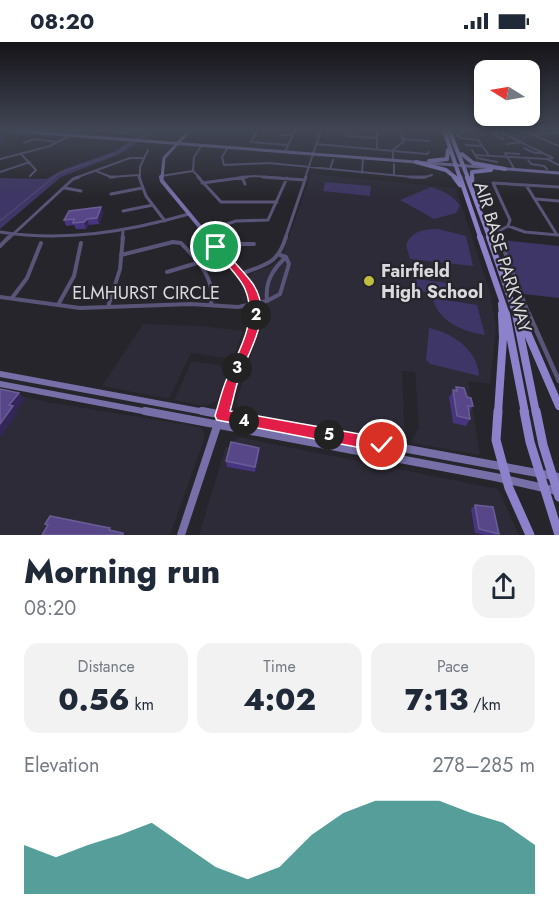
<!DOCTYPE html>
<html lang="en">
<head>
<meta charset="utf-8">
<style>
  :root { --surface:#fff; --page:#f2f2f3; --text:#1f2937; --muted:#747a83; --accent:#0f766e }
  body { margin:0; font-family:Jost,sans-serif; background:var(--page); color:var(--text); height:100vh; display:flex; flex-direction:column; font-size:22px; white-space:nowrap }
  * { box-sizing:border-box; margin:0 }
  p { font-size:20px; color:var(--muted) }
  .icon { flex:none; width:33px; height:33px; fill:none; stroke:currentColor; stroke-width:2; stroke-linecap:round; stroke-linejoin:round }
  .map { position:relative; height:493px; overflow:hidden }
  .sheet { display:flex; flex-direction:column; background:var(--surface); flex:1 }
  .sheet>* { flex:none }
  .needle { width:39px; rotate:281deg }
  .tools { position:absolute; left:474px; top:18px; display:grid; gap:12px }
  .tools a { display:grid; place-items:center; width:66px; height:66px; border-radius:12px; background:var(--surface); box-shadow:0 3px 9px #0003; font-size:30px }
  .pin { position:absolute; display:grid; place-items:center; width:51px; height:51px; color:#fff; margin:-26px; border:3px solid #fff; border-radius:50%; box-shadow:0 2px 6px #0007 }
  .km { position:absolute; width:30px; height:30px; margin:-15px; border-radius:50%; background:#222; color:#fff; font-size:16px; line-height:30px; text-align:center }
  .round { display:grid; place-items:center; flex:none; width:63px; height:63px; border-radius:18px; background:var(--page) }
  .overview { display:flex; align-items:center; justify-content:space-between; height:102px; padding:0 24px }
  h1 { font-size:33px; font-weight:800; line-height:45px }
  .metrics { display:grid; grid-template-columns:repeat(3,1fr); gap:9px; height:102px; padding:6px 24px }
  .metrics div { display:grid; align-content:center; border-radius:15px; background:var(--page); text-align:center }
  .metrics b { font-size:30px; font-weight:800 }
  .metrics small { font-size:16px; font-weight:400 }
  .metrics p { font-size:16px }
  .chart { height:168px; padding:12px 24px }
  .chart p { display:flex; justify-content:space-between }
  .chart svg { width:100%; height:108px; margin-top:6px; fill:var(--accent); opacity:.7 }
  .status { display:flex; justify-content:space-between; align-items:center; height:42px; padding:0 30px; background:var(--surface); direction:ltr }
  .status svg { height:16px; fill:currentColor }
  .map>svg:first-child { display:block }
</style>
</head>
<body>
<div class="status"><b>08:20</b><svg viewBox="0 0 49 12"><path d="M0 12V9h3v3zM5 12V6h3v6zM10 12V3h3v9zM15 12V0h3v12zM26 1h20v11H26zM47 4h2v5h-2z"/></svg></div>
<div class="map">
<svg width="559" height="493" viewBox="0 0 559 493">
  <rect width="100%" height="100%" fill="#26252b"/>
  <path fill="#2c2b37" d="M311,132L456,146L490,250L496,285L490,342L468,339L480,413L411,401L419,385L415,330L402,329L405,399L238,370L236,360L263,277V266L260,256L249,235L252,231L273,223L282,214Z
    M143,282L202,284L243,289L233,317L191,311L169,357L102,344Z
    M192,319L218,323L228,329L217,359L205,364L174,358Z
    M0,349L47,360L200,385L204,390V398L170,493H0Z
    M238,395L498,447L519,493H199L225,407Z"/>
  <path fill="#3e3666" d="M147,88H156L120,112L61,135L0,187V136L46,137L65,127L115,109Z
    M325,140L371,144L370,154L323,149Z
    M431,145C442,149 454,153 460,164L456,171L434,177L400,158Z
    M438,187L466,194L473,224L410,217L406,203C412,189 423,187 438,187Z
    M502,198L559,204V256L524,252Z
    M416,237L448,241L451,253L418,249Z
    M433,256L477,263L485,293C464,290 437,279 433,256Z
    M429,286C453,291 478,308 479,334L430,322L426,318Z"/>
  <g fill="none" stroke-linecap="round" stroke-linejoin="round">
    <path stroke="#52446f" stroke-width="1.5" d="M0,179L59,131L115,112L151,88"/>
    <path stroke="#595579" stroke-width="2" d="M96,88L130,91L135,88
      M258,88L251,100L288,103
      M377,88V106
      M402,88L427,90
      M496,88L553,116L548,117
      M522,88L559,104
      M499,90L492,91L503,97
      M282,93H293
      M457,93L461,96L478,98L488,112
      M457,93L458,90L464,91L463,88
      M536,93L559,90
      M347,94L377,96
      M403,97L429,99
      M24,101L35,97L57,100
      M316,102L427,112L429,110
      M507,102L521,100
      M466,103L481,104
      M228,105L222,115L224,123L269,121L422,136L432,133
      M524,106L535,111H543
      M472,108L477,116L497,120
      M285,110L295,88
      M21,112L36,128L30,134
      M475,113L547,117L559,123
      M0,117L50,104L80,88
      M528,118L531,122L544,124L547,127
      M393,119V108L403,100L402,88
      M394,122V133
      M330,127L333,118
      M515,128L505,111L519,112
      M96,129L111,135L139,133
      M0,130L30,120
      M362,131L363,117
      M161,134L193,129
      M75,136L130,116H144
      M140,136V125L148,108
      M200,136L193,129L194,115L202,103
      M236,136L253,134L283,136
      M305,136L321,88"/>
    <path stroke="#595579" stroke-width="3" d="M110,135H114
      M139,135L146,154L165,179
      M198,135L221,160H277
      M242,135L245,142
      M263,135L305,138
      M410,135H426
      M202,141L247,135
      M526,143L557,193
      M65,146L81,149
      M111,152L142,146
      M536,157L559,159
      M123,169L153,163
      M508,184L525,190L558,193
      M0,190C65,200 126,190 189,172
      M203,190L236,179L268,178L287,136
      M8,197L73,137L79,135
      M122,197L123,190
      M285,197L306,135
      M499,197V189L508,184L510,178L493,141L559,145"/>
    <path stroke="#595579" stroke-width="4" d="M499,195L529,273
      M0,204L9,195
      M220,208L240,202H254
      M121,213L173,200L181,201C197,218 216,237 211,262
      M167,230L197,221
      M241,232C266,222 277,223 286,195
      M0,255L80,266L191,262L238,265L267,259L280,252L289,222L286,215L280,213
      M12,256L27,236L41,201
      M267,259C265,240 272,228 286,215
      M58,263L74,234L81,201
      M108,265L120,227L123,195"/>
    <path stroke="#595579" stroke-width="4.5" d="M529,272L559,339"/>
    <path stroke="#766fa8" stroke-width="3" d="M2,88L559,131
      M162,136L164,116L190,88"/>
    <path stroke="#766fa8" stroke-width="4" d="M161,135L162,139L210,197"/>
    <path stroke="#766fa8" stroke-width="5" d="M209,195C227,218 258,243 255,273"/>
    <path stroke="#766fa8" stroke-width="6" d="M0,332L210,371
      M0,342L153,371
      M222,371L254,285L255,272
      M225,371L243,318"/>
    <path stroke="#766fa8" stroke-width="8" d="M145,369L495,435L557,449
      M202,369L559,435
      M222,374L227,369
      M181,493L222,369"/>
    <path stroke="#8c82cc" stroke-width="4" d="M444,88L460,136
      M449,88L468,136
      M462,112L473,121L505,127
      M429,119L447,117L448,108
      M416,120L446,128L456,136
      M472,136V130L491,128"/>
    <path stroke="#8c82cc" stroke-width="4.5" d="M454,135L460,143
      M460,135L481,197
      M467,135L490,197
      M472,135V139"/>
    <path stroke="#8c82cc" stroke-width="6" d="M480,195L507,273
      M489,195L516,273
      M501,262L502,273"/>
    <path stroke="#8c82cc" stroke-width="8" d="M506,272L525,371
      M516,272L536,371
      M520,274L559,364
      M498,371L503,296L502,272"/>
    <path stroke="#8c82cc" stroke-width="9" d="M498,369L496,398L509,446L530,493
      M524,369L530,400L559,493
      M536,369L543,403L559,455"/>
  </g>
  <path fill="#47357f" d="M101,165L103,171L99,182L89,183L86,187H76L74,183L66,184L64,178Z
    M456,345L467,355L473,364L469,370L470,377L466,384L453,381L449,355Z
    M260,412L255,430L227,425L226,419Z
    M475,463L499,492L497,493H485L475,491L471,467Z"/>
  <path fill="#332759" d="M2,94L4,99L0,102V95Z
    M101,165L103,171L99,182L97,176Z
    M87,177L89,183L86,187L84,180Z
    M19,351L25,357L16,368L18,370L0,396V382L9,363Z
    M259,406L260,412L255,430V425Z"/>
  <path fill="#574789" stroke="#6b5e97" stroke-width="1.5" d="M101,165L97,176L87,177L84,180L73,181L74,177L64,178L69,169Z
    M456,345L464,346L467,355L471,356L473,364H468L470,377L457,374L453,348L457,349Z
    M0,347L19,351L9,363L13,364L0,382Z
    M231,400L259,406L255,425L226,419Z
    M475,463L493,465L499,492L479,487Z
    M50,474L110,486L109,488L123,491V493H42L48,483L45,482Z"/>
  <linearGradient id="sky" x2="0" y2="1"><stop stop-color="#151418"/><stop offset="0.56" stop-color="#414655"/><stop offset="1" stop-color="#414655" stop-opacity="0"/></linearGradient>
  <rect width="559" height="157" fill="url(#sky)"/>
  <path fill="#e11d48" stroke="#fff" stroke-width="1.5" d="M213,203H219C230,216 243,228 253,242C274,274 249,308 238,338C235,348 233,359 230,369L382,396L387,398L389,403L387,408L382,410L217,378L215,374C219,361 222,347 228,334C240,306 258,278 245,247C239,233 223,219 213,207Z"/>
  <circle fill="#bfbe41" stroke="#26252b" stroke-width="2" cx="369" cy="239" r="6"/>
  <g text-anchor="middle" stroke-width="4.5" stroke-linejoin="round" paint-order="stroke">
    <g font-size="18" fill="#dadade" stroke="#26252b">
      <text transform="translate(503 215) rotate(73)" y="6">AIR BASE PARKWAY</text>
      <text x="146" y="257">ELMHURST CIRCLE</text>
    </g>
    <g font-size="18" font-weight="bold" fill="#dadade" stroke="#26252b" text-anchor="start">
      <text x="381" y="235">Fairfield<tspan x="381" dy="21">High School</tspan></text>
    </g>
  </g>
</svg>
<div class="tools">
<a><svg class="needle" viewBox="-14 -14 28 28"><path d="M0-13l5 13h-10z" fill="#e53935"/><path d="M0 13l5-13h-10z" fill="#747a83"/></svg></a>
</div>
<div class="pin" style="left:216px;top:205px;background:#1e9e55"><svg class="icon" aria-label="arrive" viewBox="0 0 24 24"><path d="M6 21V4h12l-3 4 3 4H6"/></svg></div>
<div class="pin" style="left:382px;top:403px;background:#d93025"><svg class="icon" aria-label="check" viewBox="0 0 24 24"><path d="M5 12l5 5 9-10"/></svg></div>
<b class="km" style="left:256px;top:273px">2</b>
<b class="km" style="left:237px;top:326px">3</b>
<b class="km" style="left:244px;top:379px">4</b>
<b class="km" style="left:329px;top:393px">5</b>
</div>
<section class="sheet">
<div class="overview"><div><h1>Morning run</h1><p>08:20</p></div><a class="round"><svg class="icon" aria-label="share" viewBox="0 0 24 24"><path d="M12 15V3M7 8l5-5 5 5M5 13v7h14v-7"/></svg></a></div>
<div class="metrics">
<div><p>Distance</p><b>0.56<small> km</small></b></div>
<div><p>Time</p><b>4:02</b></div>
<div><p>Pace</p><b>7:13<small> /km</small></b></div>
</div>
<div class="chart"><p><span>Elevation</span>278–285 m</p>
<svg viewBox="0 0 160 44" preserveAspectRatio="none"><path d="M0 44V24L10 29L20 24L30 20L40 15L50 24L60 33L70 38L80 33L90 20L100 11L110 6L120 6L130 6L140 11L150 15L160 24V44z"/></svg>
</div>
</section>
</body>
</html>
